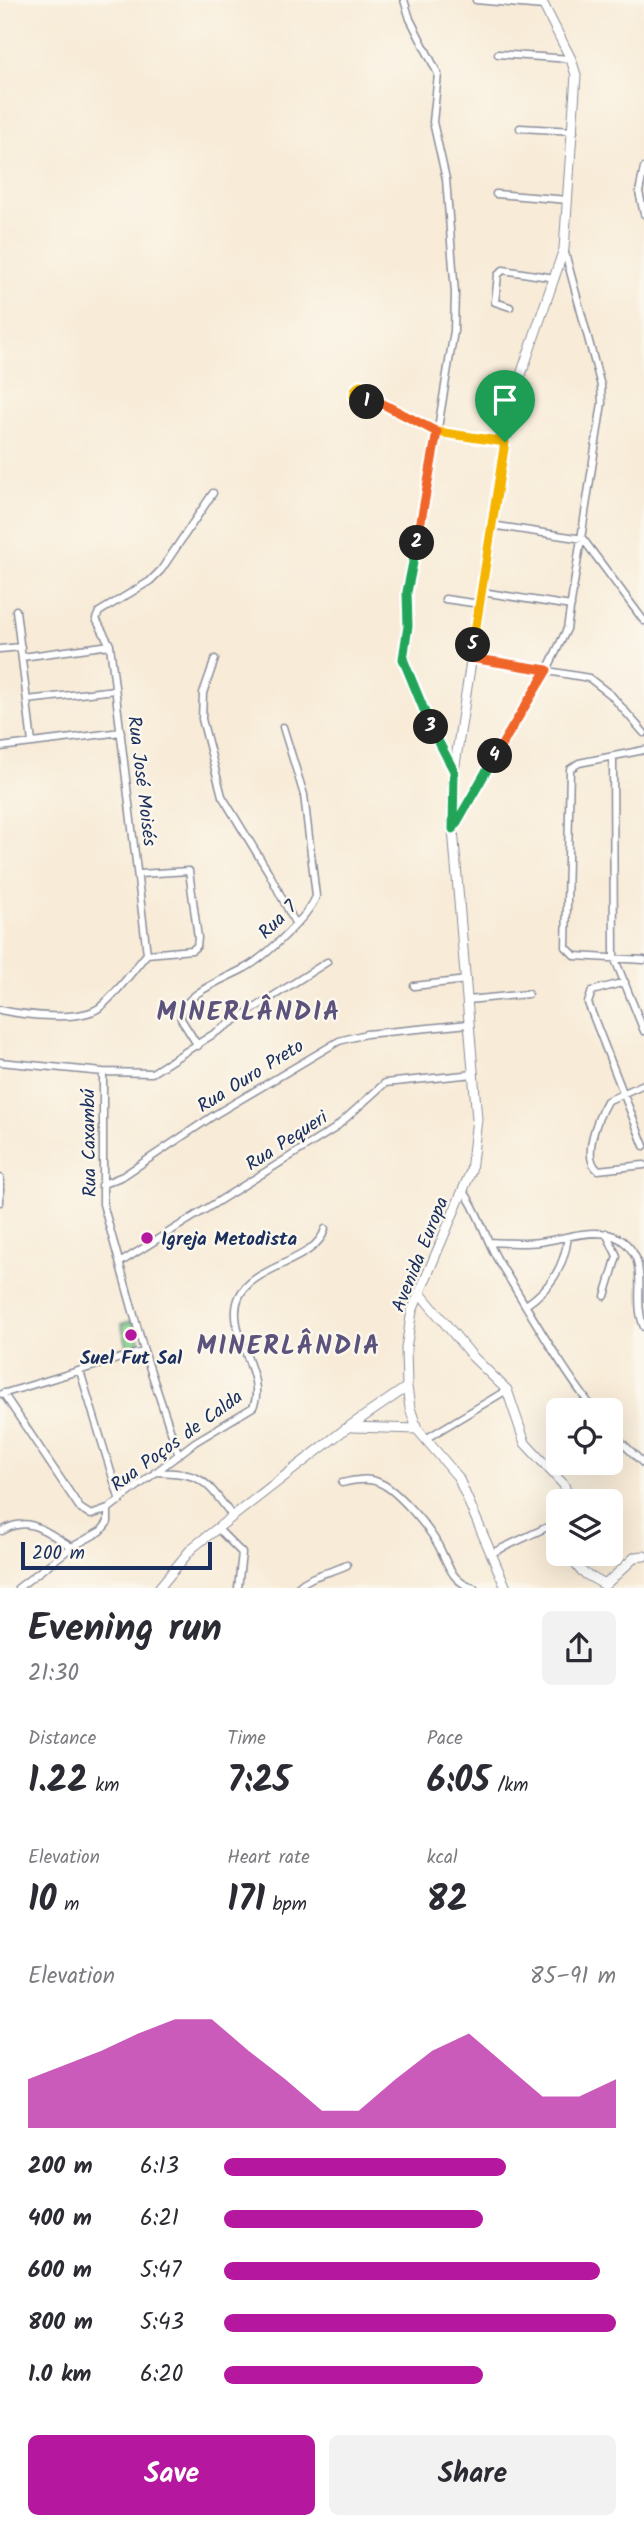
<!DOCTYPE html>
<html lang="en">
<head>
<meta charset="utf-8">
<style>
  :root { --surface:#fff; --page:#f2f2f3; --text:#2b2b33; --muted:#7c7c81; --accent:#b5179e }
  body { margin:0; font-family:Kalam,sans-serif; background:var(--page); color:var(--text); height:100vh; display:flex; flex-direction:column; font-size:26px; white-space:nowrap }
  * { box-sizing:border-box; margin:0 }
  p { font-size:23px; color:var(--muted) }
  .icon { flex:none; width:38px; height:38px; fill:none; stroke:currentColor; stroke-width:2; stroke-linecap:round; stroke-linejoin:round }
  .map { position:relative; height:1588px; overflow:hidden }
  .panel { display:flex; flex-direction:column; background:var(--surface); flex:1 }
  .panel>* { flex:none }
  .tools { position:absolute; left:546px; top:1398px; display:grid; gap:14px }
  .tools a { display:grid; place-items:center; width:77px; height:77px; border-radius:10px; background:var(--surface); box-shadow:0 7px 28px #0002; font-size:35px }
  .scale { position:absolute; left:21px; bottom:18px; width:191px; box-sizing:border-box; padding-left:7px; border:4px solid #1b2f5e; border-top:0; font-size:19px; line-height:24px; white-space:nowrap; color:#1b2f5e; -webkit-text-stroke:5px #fbf7ec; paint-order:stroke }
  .pin { position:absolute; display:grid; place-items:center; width:60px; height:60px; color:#fff; margin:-72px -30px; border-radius:50% 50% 50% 0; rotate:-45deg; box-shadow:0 0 7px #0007 }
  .pin .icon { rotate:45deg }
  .km { position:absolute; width:35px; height:35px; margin:-18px; border-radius:50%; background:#222; color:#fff; font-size:19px; line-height:35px; text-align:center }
  .round { display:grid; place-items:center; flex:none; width:74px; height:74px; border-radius:10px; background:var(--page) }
  .overview { display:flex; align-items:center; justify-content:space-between; height:119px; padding:0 28px }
  h1 { font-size:38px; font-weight:800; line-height:52px }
  .metrics { display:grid; grid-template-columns:repeat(3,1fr); gap:10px; height:119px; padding:7px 28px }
  .metrics div { display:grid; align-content:center }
  .metrics b { font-size:35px; font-weight:800 }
  .metrics small { font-size:19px; font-weight:400 }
  .metrics p { font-size:19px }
  .chart { height:196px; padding:14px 28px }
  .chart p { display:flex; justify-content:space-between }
  .chart svg { width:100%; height:126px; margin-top:7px; fill:var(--accent); opacity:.7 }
  .button { display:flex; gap:14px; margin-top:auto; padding:14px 28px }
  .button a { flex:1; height:80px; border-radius:10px; background:var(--accent); color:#fff; font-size:28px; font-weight:800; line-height:80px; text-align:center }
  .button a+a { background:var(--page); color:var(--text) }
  ul { padding:0 28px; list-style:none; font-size:23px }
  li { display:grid; grid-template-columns:112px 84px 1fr; align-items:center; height:52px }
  li i { height:18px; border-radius:9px; background:var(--accent) }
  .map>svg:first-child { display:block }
</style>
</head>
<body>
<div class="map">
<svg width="644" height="1588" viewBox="0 0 644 1588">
  <rect width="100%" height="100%" fill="#fbf7ec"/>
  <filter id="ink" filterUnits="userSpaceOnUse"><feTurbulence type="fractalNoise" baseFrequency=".0143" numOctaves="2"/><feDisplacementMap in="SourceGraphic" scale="14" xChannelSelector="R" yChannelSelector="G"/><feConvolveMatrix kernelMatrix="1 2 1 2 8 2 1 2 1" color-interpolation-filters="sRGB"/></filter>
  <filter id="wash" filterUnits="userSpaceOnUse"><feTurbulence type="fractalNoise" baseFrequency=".00686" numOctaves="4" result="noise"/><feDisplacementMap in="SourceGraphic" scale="28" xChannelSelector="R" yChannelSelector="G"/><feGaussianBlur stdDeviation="1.57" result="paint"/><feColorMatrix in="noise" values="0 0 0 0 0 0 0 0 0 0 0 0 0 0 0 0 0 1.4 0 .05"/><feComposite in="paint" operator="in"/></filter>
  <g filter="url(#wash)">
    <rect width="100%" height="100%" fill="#f8ebd7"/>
    <path fill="#82cd8b" stroke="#4e7e74" stroke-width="2" d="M134,1320L141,1346L128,1348L121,1324Z"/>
  </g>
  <g filter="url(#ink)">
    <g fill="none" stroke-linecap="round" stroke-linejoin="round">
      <g stroke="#8a8d9a" stroke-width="9">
        <path id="street" d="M404,0L410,19L438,74L433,122L446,179L455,293L454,331L428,489L407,585L408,626L403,659L433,733L454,771
          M476,0L544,6
          M498,54L571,59
          M520,128L574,131
          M644,168L639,192L644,214
          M496,194L568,200
          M510,307L495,302L498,275L503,270L555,278
          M381,403L370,387L360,385L355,389L354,396L362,402L381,403L437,432L505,442
          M491,525L583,539L644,621
          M482,592L571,606
          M445,599L480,604
          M16,610L32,743
          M0,649L21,647
          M22,657L110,645
          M471,658L589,678L611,695L644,733
          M215,659L203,693L202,719L222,796L269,873L295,923
          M27,700L115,690
          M0,747L121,732
          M644,750L579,763L570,769L566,947L575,956L644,960
          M613,758L614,957L644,1031
          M454,827L547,670L567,629L602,403L601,386L564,249
          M139,874L189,871L198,938L197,946L192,950L147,954
          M625,982L592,991L588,1003L644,1146
          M414,986L467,980
          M468,1000L528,994
          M0,1010C24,1015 78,1022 99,1008C117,994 132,971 147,954L110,645L96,619L99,612L150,581L161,570L213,493
          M198,1046L181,1019C179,994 228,978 245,968C264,958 310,915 316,896L304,795L283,727
          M0,1062L103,1072L152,1073L327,962
          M103,1072V1204L144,1351L178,1453
          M644,1084L607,1101C598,1117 581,1157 598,1170L644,1165
          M0,1178V1202
          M101,1185L123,1176L216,1114L339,1041L366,1034L469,1024
          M463,1190C480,1213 485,1239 499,1262C530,1312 558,1363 594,1410
          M490,1242C506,1243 523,1244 539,1242C572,1238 617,1217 636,1258C644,1280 634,1304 644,1327
          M121,1262L334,1129L385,1083L474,1074
          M605,1296L617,1256L606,1233
          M526,1305C551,1288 564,1267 568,1237
          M80,1371L120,1501
          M3,1393L80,1508L91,1515L108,1509L195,1442L253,1407C268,1377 224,1331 239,1297C253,1265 316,1262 325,1229
          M2,1394L144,1351
          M611,1432L644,1464
          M427,1438L507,1390
          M155,1472C204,1473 205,1480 233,1517
          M342,1483C354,1480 369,1477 380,1483C397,1490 428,1527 437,1543C448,1562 450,1582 474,1588
          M218,1529L242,1553L238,1588
          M2,1531C30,1514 47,1533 72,1547
          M492,1553L558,1522
          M18,1588L72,1547L101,1531L108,1522V1509
          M297,1588C313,1573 329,1574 347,1565"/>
      </g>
      <g stroke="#8a8d9a" stroke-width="11">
        <path id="secondary" d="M419,1292L473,1357L507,1390L525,1443L564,1485L570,1502
          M352,1427L417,1429
          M568,1554L582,1572L605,1585L635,1557L644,1556
          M159,1588L192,1548L344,1430L407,1387
          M506,1588L458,1477L417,1429L410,1408L407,1387L406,1348L412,1311L471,1171L477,1119L453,829L454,771L511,404L564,249L576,75L571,59L541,0"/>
      </g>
      <use href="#street" stroke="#fff" stroke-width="6"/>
      <use href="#secondary" stroke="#fff" stroke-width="9"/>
    </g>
  </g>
  <g fill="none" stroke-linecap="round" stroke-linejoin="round" filter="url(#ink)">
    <g stroke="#fff" stroke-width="14">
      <path id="split-1" d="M367,402L354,396L355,390L360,385L373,388L381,403L437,432L505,442"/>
    </g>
    <g stroke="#fff" stroke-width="14">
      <path id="split-2" d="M367,402L381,403L437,432L417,543"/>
    </g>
    <g stroke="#fff" stroke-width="14">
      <path id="split-3" d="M417,543L407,592L408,626L403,659L431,727"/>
    </g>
    <g stroke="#fff" stroke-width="14">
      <path id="split-4" d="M431,727L454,771L453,829L495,756"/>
    </g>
    <g stroke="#fff" stroke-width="14">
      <path id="split-5" d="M473,645L471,658L547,670L495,756"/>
    </g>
    <g stroke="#fff" stroke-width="14">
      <path id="split-6" d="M473,645L505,442"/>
    </g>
    <use href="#split-1" stroke="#f5b400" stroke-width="9"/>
    <use href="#split-2" stroke="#f0652b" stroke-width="9"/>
    <use href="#split-3" stroke="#22a559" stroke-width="9"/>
    <use href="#split-4" stroke="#22a559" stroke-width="9"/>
    <use href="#split-5" stroke="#f0652b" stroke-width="9"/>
    <use href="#split-6" stroke="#f5b400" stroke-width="9"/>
  </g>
  <g fill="#b5179e" stroke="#fbf7ec" stroke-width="2.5">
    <circle cx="147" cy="1238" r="7"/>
    <circle cx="131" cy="1335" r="7"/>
  </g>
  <g text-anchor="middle" stroke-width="5" stroke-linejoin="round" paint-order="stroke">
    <g font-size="19" fill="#1b2f5e" stroke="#fbf7ec">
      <text transform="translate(143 781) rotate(83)" y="7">Rua José Moisés</text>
      <text transform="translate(277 919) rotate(-45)" y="7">Rua 7</text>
      <text transform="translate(250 1075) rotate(-32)" y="7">Rua Ouro Preto</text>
      <text transform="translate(286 1140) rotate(-33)" y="7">Rua Pequeri</text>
      <text transform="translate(88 1143) rotate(-91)" y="7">Rua Caxambú</text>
      <text transform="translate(419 1254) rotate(-68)" y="7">Avenida Europa</text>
      <text transform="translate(176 1440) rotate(-36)" y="7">Rua Poços de Calda</text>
    </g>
    <g font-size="19" font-weight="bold" fill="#1b2f5e" stroke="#fbf7ec" text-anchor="start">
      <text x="161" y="1245">Igreja Metodista</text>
      <text x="131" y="1364" text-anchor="middle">Suel Fut Sal</text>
    </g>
    <g font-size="26" font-weight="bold" letter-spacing="2" fill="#5c537d" stroke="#fbf7ec">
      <text x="249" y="1020">MINERLÂNDIA</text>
      <text x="289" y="1354">MINERLÂNDIA</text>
    </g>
  </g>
</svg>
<div class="tools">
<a><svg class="icon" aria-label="locate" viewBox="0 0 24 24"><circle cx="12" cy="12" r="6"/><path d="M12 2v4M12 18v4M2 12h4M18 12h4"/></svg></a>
<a><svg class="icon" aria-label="layers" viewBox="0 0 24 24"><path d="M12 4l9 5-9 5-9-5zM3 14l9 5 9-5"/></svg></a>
</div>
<div class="scale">200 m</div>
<div class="pin" style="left:505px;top:442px;background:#1e9e55"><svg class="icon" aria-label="arrive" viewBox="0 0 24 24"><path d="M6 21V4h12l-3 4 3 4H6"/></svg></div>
<b class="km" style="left:367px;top:402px">1</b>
<b class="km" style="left:417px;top:543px">2</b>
<b class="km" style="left:431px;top:727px">3</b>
<b class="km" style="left:495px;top:756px">4</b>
<b class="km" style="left:473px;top:645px">5</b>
</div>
<section class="panel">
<div class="overview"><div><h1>Evening run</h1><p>21:30</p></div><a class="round"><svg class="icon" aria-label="share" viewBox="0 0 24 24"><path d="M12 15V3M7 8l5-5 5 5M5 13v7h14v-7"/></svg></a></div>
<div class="metrics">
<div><p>Distance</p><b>1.22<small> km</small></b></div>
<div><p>Time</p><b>7:25</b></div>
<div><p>Pace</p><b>6:05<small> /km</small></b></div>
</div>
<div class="metrics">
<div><p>Elevation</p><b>10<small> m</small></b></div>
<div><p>Heart rate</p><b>171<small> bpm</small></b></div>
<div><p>kcal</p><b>82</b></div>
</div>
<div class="chart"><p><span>Elevation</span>85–91 m</p>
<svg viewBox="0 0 160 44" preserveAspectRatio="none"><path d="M0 44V27L10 22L20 17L30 11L40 6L50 6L60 17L70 27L80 38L90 38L100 27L110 17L120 11L130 22L140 33L150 33L160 27V44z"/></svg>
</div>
<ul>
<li><b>200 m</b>6:13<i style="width:72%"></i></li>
<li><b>400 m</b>6:21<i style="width:66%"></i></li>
<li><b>600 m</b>5:47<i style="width:96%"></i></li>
<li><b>800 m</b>5:43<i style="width:100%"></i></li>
<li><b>1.0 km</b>6:20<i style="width:66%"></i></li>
</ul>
<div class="button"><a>Save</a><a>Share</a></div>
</section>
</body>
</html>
